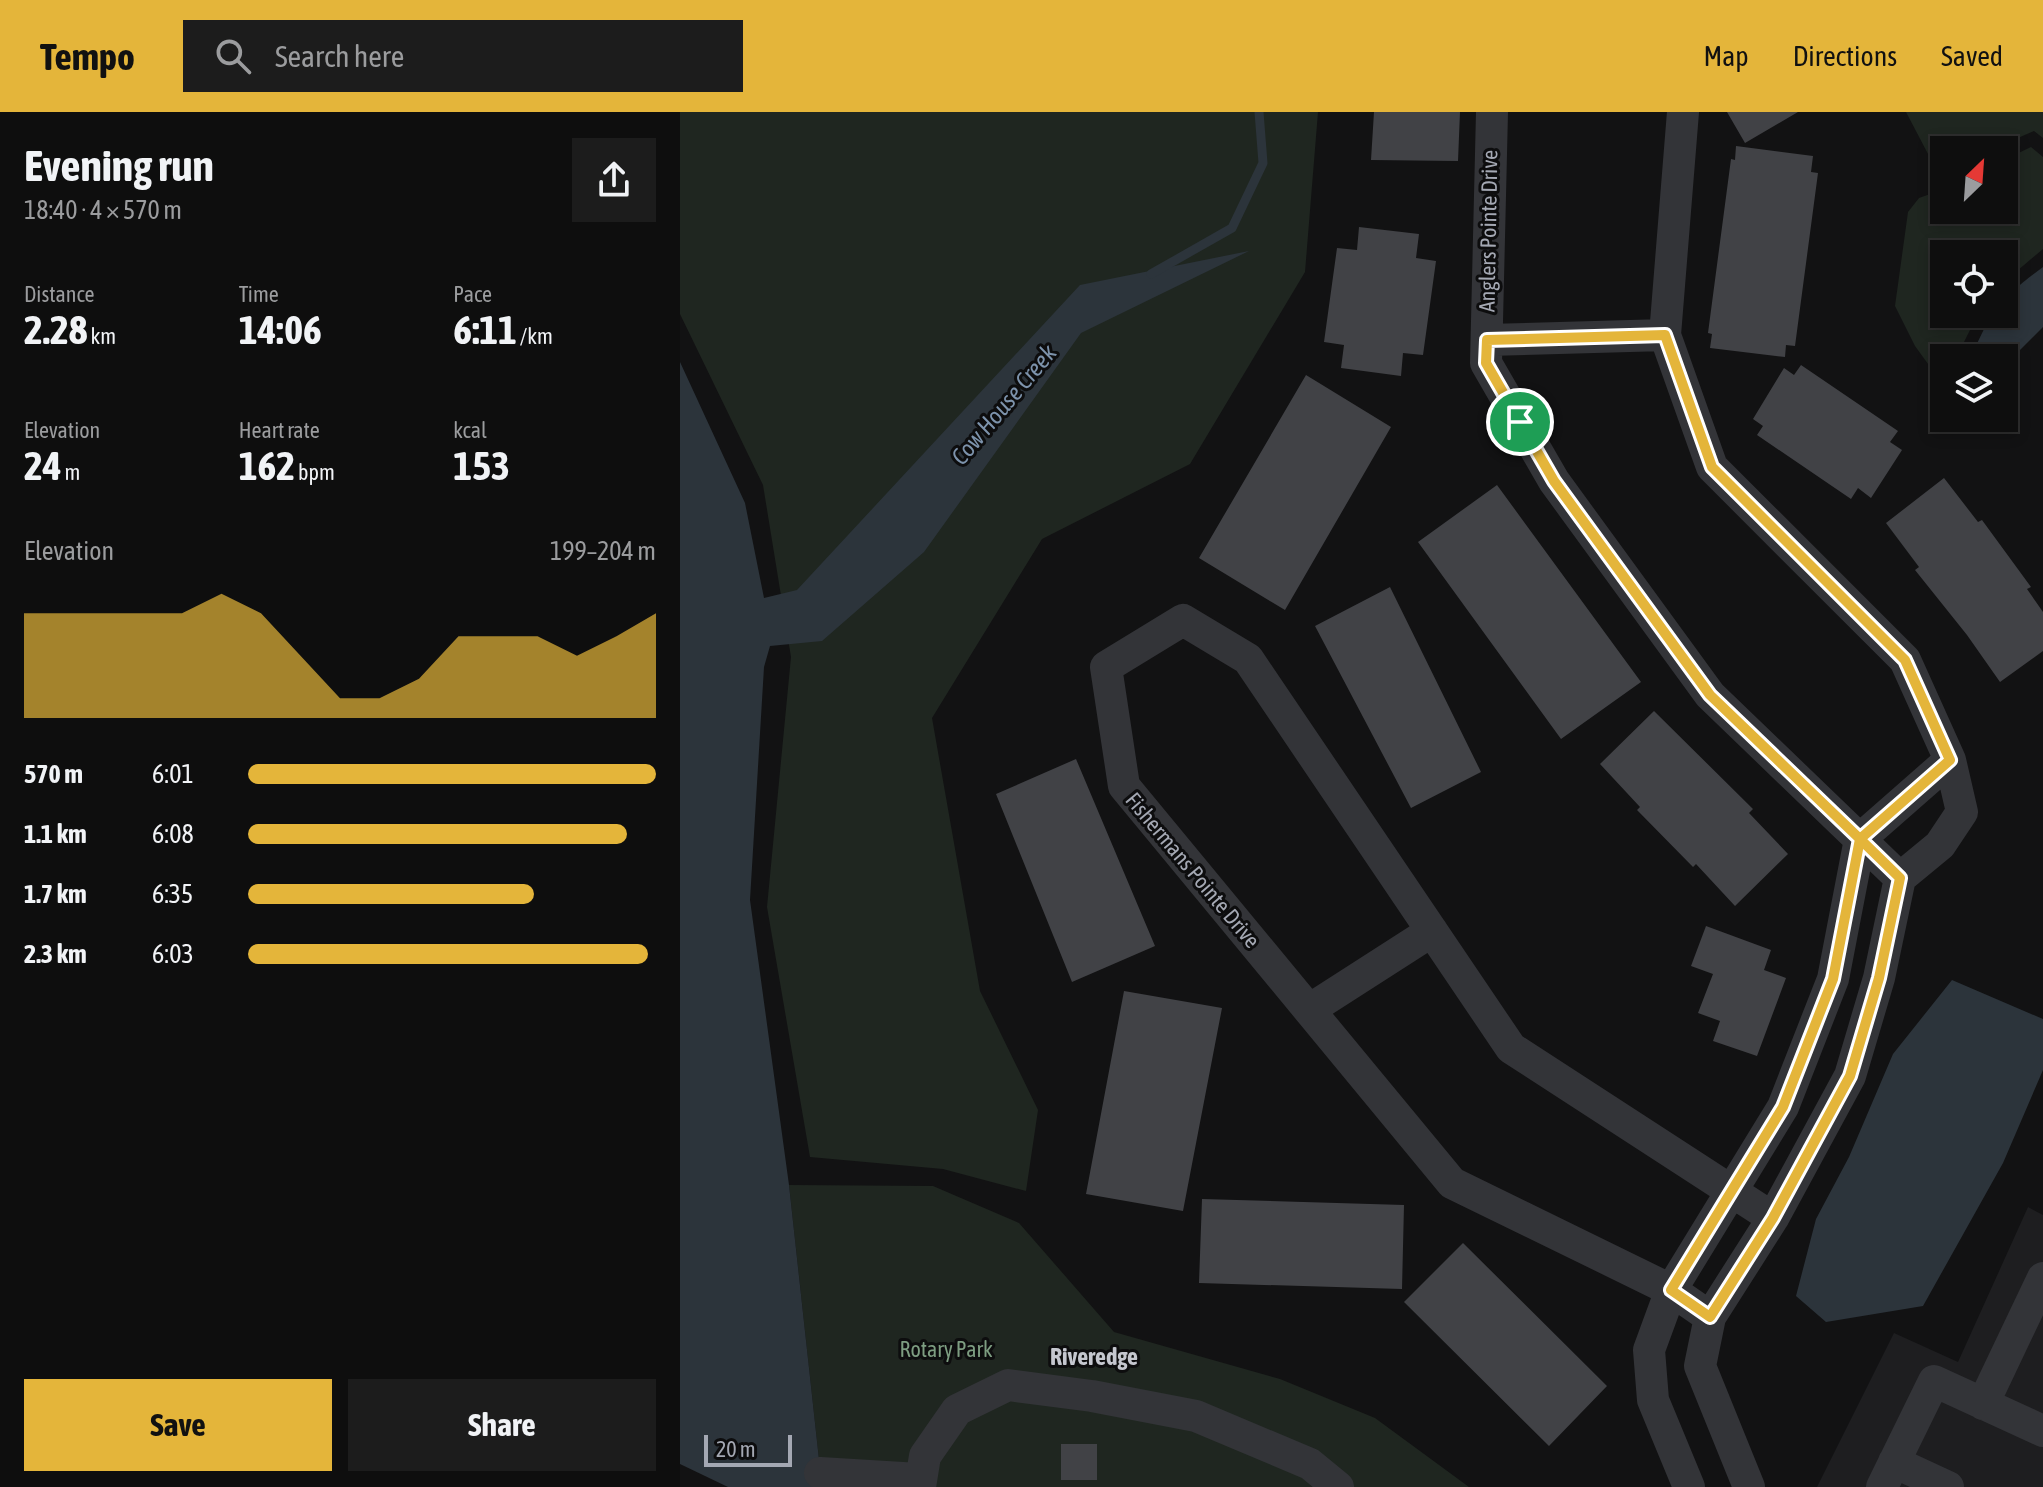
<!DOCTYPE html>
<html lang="en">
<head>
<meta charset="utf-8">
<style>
  :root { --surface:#0e0e0e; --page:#1c1c1c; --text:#f1f3f6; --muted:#9b9c9e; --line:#2e2e2e; --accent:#e4b53a }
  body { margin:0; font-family:"Asap Condensed",sans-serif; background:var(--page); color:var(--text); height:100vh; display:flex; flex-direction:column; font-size:30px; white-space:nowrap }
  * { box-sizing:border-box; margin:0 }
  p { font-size:26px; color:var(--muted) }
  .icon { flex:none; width:44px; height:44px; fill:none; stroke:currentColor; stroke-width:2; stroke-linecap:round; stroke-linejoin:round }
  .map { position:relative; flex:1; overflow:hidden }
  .drawer { display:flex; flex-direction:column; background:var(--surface); width:680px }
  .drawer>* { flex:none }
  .needle { width:52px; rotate:25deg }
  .buttons { position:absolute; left:1250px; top:24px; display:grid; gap:16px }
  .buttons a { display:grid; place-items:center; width:88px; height:88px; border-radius:0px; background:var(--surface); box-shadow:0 4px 12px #0003,0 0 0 2px var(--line); font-size:40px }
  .scale { position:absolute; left:24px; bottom:20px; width:88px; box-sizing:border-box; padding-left:8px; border:4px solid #a4a8b3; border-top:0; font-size:22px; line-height:28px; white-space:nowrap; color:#a4a8b3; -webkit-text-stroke:6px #0d0d0e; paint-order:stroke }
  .pin { position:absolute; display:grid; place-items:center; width:68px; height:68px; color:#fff; margin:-34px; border:4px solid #fff; border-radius:50%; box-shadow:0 2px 8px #0007 }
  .round { display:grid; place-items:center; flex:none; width:84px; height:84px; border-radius:0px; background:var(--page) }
  .overview { display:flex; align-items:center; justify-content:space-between; height:136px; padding:0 24px }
  h1 { font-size:44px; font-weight:700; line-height:60px }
  .stats { display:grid; grid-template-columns:repeat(3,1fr); gap:12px; height:136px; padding:8px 24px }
  .stats div { display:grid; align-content:center }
  .stats b { font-size:40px; font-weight:700 }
  .stats small { font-size:22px; font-weight:400 }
  .stats p { font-size:22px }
  .chart { height:224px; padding:16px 24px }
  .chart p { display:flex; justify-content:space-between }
  .chart svg { width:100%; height:144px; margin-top:8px; fill:var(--accent); opacity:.7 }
  .cta { display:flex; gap:16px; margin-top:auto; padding:16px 24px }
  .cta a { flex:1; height:92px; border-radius:0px; background:var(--accent); color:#111; font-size:32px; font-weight:700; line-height:92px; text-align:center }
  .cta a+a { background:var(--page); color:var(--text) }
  ul { padding:0 24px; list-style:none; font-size:26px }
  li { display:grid; grid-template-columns:128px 96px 1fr; align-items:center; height:60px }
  li i { height:20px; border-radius:10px; background:var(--accent) }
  header { display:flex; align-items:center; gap:48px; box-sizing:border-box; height:112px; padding:0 40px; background:var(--accent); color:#111 }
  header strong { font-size:38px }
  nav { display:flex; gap:44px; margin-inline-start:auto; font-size:28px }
  .search { width:560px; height:72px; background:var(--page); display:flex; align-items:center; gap:20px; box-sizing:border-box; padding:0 28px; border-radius:0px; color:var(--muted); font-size:30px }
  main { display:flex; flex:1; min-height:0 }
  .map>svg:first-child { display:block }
</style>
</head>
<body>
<header>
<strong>Tempo</strong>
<div class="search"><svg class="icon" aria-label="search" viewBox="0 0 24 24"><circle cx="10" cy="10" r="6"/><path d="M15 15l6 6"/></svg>Search here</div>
<nav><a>Map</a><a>Directions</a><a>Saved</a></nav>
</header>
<main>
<section class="drawer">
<div class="overview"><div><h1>Evening run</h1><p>18:40 · 4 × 570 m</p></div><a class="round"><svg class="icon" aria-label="share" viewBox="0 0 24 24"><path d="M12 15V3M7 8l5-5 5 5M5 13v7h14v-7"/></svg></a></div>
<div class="stats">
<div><p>Distance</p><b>2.28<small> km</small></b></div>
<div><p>Time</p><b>14:06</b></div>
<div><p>Pace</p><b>6:11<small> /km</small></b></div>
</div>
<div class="stats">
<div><p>Elevation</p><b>24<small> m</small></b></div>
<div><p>Heart rate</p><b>162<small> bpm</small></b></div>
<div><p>kcal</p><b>153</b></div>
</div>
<div class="chart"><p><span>Elevation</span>199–204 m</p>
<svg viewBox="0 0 160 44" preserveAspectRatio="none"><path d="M0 44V12L10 12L20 12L30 12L40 12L50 6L60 12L70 25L80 38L90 38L100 32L110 19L120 19L130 19L140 25L150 19L160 12V44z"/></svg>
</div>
<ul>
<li><b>570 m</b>6:01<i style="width:100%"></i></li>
<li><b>1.1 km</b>6:08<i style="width:93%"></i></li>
<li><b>1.7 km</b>6:35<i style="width:70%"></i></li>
<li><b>2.3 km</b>6:03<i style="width:98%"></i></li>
</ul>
<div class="cta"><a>Save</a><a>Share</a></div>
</section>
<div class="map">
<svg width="1363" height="1375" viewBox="0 0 1363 1375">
  <rect width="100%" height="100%" fill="#121213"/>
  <path fill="#1e1e20" d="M1348,1095L1363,1103V1375H1137L1214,1221L1278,1250Z"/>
  <path fill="#1f2620" d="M0,0H638L625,160L510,352L362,427L252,606L300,879L358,998L346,1079L263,1057L130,1045L87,795L111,545L83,373L0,202Z
    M1226,0H1363V26L1354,19L1310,38H1264V58L1258,61Z
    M1351,35L1363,45V137L1324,170V142H1264V202H1298L1276,246H1264V274L1235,234L1215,194L1228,100L1239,86L1264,77V98H1324V48Z
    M109,1073L253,1074L339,1111L434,1220L600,1267L695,1306L789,1375H142Z"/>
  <path fill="#2c343b" d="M569,139L401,221L244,440L142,529L90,534L84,555L70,788L109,1073L142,1375H0V250L65,391L84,486L117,478L400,173Z
    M1363,155V215L1324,254V246H1290L1305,215L1315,202H1324C1324,181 1348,167 1363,155Z
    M1272,868L1363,907V958L1323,1051L1243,1194L1146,1210L1116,1184L1136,1107L1169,1045L1213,942Z"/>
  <path fill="#121213" d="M0,1352L48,1375H0Z"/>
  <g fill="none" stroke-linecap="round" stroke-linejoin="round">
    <path stroke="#2c343b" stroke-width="9" d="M471,162L552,116L583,51L579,0"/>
  </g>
  <path fill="#414246" d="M694,0H780L778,49L691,48Z
    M1047,0H1118L1065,31Z
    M1056,34L1133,44L1131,60L1138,61L1115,234L1106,233L1105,245L1030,236L1032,222L1028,221L1051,47L1055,48Z
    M679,115L739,122L736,146L756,149L743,243L723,241L721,264L661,256L664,233L644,230L657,136L677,138Z
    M1121,253L1218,319L1210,330L1222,338L1191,386L1178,376L1171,387L1077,323L1083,314L1073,307L1104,256L1114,263Z
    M626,263L711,315L605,498L519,446Z
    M1264,366L1298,410L1302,408L1351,475L1347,477L1363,500V539L1320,570L1287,523L1235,458L1239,455L1206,411Z
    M817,373L961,570L881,627L738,430Z
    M710,475L801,660L731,696L635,514Z
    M974,599L1073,697L1069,701L1108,742L1055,794L1016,752L1013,755L957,698L960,695L920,652Z
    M396,647L475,834L392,870L316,682Z
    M1026,814L1091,838L1084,858L1106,866L1077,944L1033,929L1040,909L1018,901L1033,862L1011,854Z
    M444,879L542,896L503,1099L406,1082Z
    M522,1087L724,1093L722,1177L519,1171Z
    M783,1131L927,1274L869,1334L724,1190Z
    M381,1332H417V1368H381Z"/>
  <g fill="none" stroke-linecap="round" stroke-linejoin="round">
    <path stroke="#333438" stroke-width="32" d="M812,0L806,251L874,369L1030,583L1220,766
      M1003,0L985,223L1032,355L1225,548L1270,648L1282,700L1260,733L1220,766L1199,866L1170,964L1093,1106L1030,1205L1020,1254L1069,1375
      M807,228L985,223
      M1180,727L1270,648
      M629,898L752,819
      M1030,1205L991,1178L772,1071L444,674L426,555L503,508L568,547L831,936L1093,1106
      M1303,1292L1363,1166
      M1214,1350L1268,1375
      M140,1361L239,1367
      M240,1375L245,1344L277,1298L328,1273L412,1284L516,1304L630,1352L658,1375
      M1009,1375L973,1288L969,1238L991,1178L1103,995L1153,867L1180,727
      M1202,1375L1254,1269L1363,1319"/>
  </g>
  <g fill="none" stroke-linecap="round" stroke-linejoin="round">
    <g stroke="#fff" stroke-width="16">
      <path id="route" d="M840,310L874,369L1030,583L1180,727L1153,867L1103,995L991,1178L1030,1205L1093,1106L1170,964L1199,866L1220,766L1180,727L1270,648L1225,548L1032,355L985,223L807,228L806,251L840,310"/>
    </g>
    <use href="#route" stroke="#e4b53a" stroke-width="10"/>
  </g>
  <g text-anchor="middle" stroke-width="6" stroke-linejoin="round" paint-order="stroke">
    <g font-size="22" fill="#a4a8b3" stroke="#0d0d0e">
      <text transform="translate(808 119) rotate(-89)" y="8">Anglers Pointe Drive</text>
      <text transform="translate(513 758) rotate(50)" y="8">Fishermans Pointe Drive</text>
    </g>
    <g font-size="22" fill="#7d9d81" stroke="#0d0d0e">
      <text x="266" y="1245">Rotary Park</text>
    </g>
    <g font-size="24" font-style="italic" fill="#7d93ac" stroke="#0d0d0e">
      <text transform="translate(324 293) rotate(-50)" y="8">Cow House Creek</text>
    </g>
    <g font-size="24" font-weight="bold" fill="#c5c7cf" stroke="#0d0d0e">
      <text x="414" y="1253">Riveredge</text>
    </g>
  </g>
</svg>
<div class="buttons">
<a><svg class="needle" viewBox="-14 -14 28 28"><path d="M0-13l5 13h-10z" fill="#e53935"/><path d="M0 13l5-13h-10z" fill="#9b9c9e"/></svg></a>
<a><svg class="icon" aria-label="locate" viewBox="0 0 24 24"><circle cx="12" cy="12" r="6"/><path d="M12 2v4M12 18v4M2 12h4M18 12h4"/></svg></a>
<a><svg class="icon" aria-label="layers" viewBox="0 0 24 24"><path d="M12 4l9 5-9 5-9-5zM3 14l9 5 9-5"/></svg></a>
</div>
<div class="scale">20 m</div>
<div class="pin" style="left:840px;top:310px;background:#1e9e55"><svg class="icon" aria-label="arrive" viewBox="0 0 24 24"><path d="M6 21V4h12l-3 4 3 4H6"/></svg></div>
</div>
</main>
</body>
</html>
